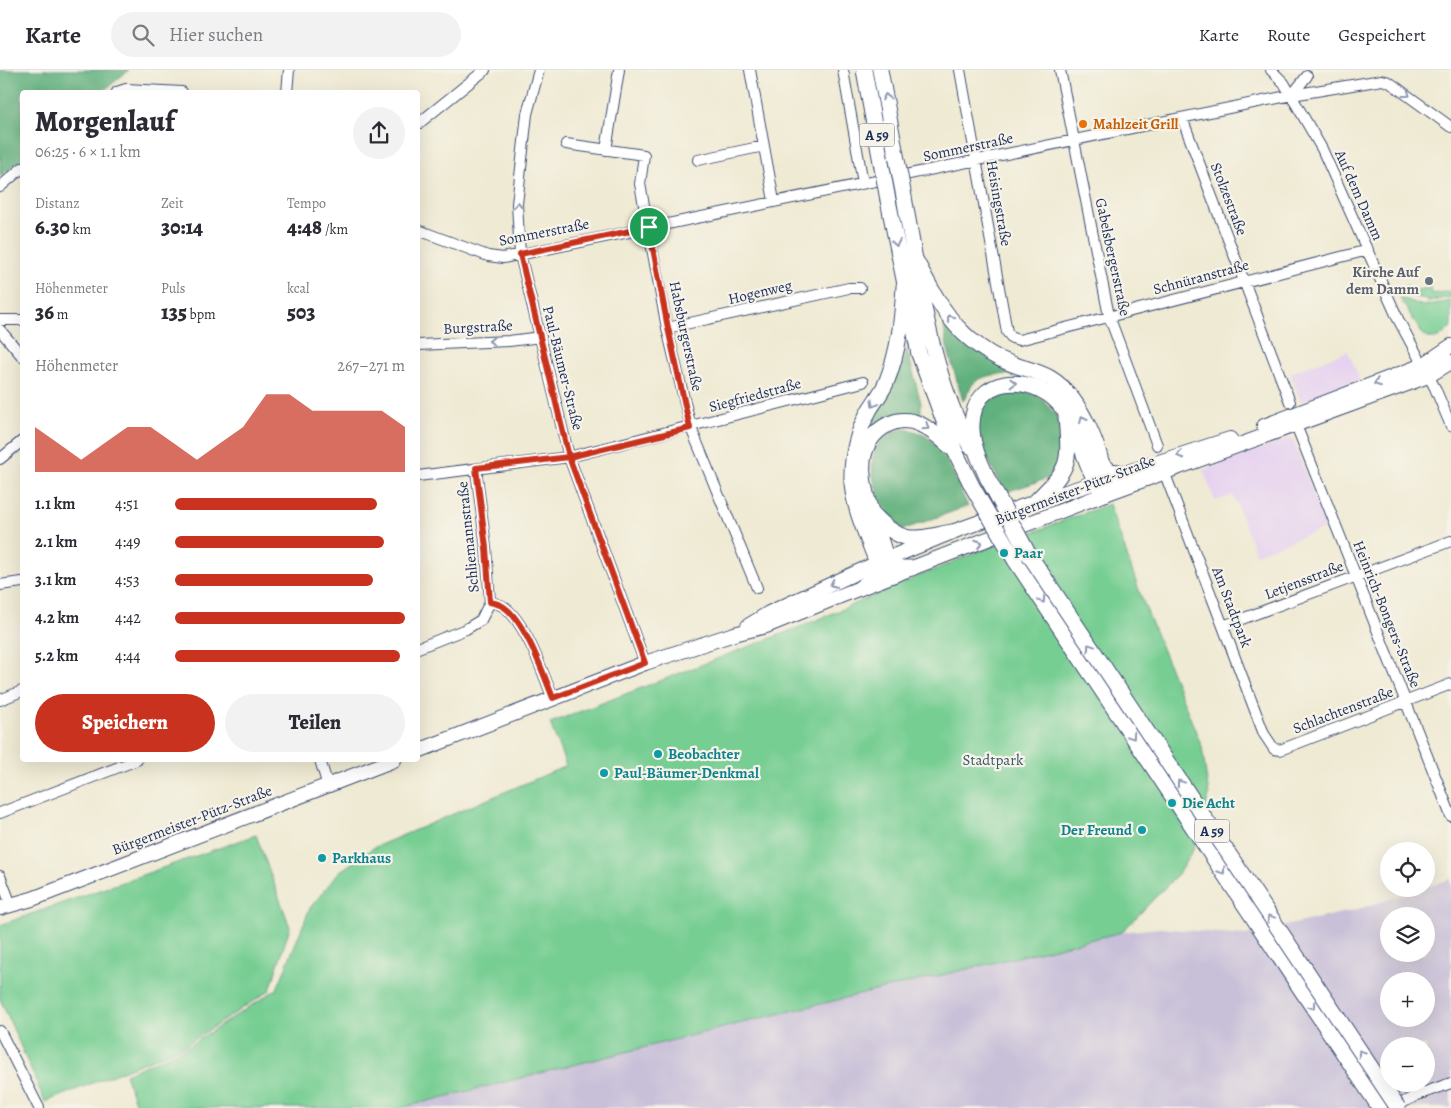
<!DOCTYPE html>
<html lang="de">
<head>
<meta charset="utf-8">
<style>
  :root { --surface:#fff; --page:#f2f2f3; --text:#2b2b33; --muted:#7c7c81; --line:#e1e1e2; --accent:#c8321e }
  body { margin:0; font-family:Alegreya,serif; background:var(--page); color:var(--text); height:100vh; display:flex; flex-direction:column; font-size:19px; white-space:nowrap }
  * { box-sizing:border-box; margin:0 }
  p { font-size:16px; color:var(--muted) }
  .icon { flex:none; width:28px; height:28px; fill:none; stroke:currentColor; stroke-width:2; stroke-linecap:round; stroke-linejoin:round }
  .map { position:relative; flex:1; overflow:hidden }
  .sheet { position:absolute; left:20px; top:20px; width:400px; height:672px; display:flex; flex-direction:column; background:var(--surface); border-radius:5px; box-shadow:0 5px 20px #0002 }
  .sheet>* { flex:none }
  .controls { position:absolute; left:1380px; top:772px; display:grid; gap:10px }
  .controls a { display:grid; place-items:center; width:55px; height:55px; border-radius:50%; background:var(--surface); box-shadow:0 5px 20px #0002; font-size:25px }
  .pin { position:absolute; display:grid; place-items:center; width:42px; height:42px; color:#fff; margin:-21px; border:2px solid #fff; border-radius:50%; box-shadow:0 1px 5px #0007 }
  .round { display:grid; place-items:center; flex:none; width:52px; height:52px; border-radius:26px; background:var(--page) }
  .headline { display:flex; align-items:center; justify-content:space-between; height:85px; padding:0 15px }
  h1 { font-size:28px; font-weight:800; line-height:38px }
  .figures { display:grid; grid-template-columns:repeat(3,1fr); gap:8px; height:85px; padding:5px 15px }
  .figures div { display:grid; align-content:center }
  .figures b { font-size:21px; font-weight:800 }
  .figures small { font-size:14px; font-weight:400 }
  .figures p { font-size:14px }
  .chart { height:140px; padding:10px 15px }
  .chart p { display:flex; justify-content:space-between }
  .chart svg { width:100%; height:90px; margin-top:5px; fill:var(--accent); opacity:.7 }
  .cta { display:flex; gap:10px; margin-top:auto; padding:10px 15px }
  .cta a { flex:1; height:58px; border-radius:30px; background:var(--accent); color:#fff; font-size:20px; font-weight:800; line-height:58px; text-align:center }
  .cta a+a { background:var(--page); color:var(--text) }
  ul { padding:0 15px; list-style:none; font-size:16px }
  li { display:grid; grid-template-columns:80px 60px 1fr; align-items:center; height:38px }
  li i { height:12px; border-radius:6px; background:var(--accent) }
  header { display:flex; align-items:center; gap:30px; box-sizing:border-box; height:70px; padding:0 25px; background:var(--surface); border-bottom:1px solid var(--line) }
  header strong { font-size:24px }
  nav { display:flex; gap:28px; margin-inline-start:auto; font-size:18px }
  .search { width:350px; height:45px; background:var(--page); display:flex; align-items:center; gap:12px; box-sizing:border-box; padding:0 18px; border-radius:28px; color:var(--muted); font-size:19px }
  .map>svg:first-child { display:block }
</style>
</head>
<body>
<header>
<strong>Karte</strong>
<div class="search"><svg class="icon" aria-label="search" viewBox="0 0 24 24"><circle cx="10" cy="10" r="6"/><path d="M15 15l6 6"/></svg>Hier suchen</div>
<nav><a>Karte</a><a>Route</a><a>Gespeichert</a></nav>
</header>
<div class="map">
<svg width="1451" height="1038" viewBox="0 0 1451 1038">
  <rect width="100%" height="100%" fill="#f7f3e8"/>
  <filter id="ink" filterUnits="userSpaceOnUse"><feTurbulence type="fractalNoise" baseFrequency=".02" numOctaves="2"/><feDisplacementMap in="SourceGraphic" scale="10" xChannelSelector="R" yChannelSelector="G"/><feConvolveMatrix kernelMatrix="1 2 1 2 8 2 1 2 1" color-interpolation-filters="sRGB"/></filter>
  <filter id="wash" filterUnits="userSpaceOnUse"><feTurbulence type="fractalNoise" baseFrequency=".0096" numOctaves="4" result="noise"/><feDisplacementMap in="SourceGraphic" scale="20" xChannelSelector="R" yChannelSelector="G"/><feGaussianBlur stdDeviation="1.12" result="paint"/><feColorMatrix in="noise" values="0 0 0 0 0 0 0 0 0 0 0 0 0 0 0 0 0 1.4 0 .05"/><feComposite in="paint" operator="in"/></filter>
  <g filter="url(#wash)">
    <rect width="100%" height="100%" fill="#efead3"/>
    <path fill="#e6d2f0" d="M1348,281L1360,310L1301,332L1290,303Z
      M1287,369L1293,370L1326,458L1256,484L1233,425L1215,431L1203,400Z"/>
    <path fill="#c8bfd8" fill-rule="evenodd" d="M1451,809V1038H400L766,947L1122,862L1159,858L1245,865L1355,840ZM1389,846H1426V884H1389ZM1389,911H1426V949H1389ZM1389,976H1426V1014H1389Z"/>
    <path fill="#77ce93" stroke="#497e78" d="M1407,215L1408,221L1431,218V224L1450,221L1451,219V227L1427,232L1426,229L1407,225L1404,217Z
      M1399,227L1423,236L1451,231V257L1439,268H1428L1421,262Z
      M1109,434L1142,529L1202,677L1209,726L1193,780L1178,804L1122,862L766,947L400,1038H137L125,1004L184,979L277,919L310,838L339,802L373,778L566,696L550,653L805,555L967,486Z
      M256,765L290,857L270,920L183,977L45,1032L0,929V855Z"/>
    <path fill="#61b17d" stroke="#3e706e" d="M0,0H129L102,22H22V89L0,107Z
      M943,250L1026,304V306C1012,304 988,302 975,312C969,317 967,327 963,331L947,277Z
      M907,279L921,333V347L864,367L896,306Z
      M1007,317L1039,326L1055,344L1061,356L1064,382L1052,407L1006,422L980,377L976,365L981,335Z
      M903,359C943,361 952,405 968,436L902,460C874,436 852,369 903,359Z"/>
  </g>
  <g filter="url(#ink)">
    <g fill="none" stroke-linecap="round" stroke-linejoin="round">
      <g stroke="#3b4b70" stroke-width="12">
        <path id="minor" d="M539,0L527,44L517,134L520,184L569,387L645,593
          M750,0L774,131
          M843,0L863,113
          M960,0L1007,262L1012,268L1019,270L1368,180
          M1060,0L1109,246L1157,375
          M1271,0L1284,13L1322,79L1398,249L1435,318L1451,356
          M117,22L126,19L182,22
          M287,22L289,0
          M1292,25L1307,6
          M1182,48L1290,332
          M418,54L485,0
          M566,74L644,85L640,114L667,258L691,358L757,518
          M606,80L619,0
          M698,90L764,76
          M0,117L22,98
          M418,160L488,186L503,188L1292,25L1382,10L1389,12L1451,57
          M0,250H22
          M667,258L849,218H860
          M0,260L22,286
          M418,275L509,271L541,267
          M1296,355L1451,746
          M0,389L22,371
          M476,399L486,478L490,532C494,533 500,534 504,537C525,551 544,605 553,629
          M1165,404L1264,664L1274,679L1280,680L1451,614
          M418,406L569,387L863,312
          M0,515L22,512
          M1223,556L1451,471
          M418,578L466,559L481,550L490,532
          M0,630L22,621
          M320,690L328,716
          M0,743L137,690
          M0,806L11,835
          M0,961L39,1038
          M1393,1038L1417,1025L1451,1013"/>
      </g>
      <g stroke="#3b4b70" stroke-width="16">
        <path id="major" d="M1264,356L1423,295L1451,276
          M748,556L769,543L877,493L952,462L1035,432L1230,369
          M418,681L645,593L734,564L766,556L860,518L1105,424L1399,317L1428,306L1451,292
          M0,838L32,829L394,690"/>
      </g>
      <g stroke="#3b4b70" stroke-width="17">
        <path id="highway" d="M904,127C919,209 930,302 970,376
          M888,130L919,284L955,381L972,416
          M915,189C931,218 945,249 971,270C982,279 994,287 1007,292C1021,298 1036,300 1050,308C1082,327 1106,388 1105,424
          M904,216C902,250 899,281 886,313C882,322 875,331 870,339C857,362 851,387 852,413C854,440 868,468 877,493L895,498H912
          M1102,394L1110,401L1126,403
          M988,409C980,392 971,373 972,354C974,305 1030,303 1058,333C1082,359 1082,398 1105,424
          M1035,432C1070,397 1070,396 1066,347
          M875,446C904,476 914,469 952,462
          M1015,490L1380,1038
          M860,518L883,501L886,489C878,451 836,380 889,354C914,342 934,363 952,378"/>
      </g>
      <use href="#minor" stroke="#fff" stroke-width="10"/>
      <use href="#major" stroke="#fff" stroke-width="14"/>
      <use href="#highway" stroke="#fff" stroke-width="15"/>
      <g stroke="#3b4b70" stroke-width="17" stroke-linecap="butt">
        <path id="highway-bridge" d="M864,0L888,130
          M880,0L904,127
          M988,409L1028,483L1398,1038
          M972,416L1015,490"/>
      </g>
      <use href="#highway-bridge" stroke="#fff" stroke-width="15"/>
    </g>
    <defs><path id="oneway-chevron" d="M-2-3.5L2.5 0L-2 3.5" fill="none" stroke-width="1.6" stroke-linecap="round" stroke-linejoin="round" transform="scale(1.25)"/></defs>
    <g stroke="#8d97ae">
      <use href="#oneway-chevron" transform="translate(1407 24) rotate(36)"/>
      <use href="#oneway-chevron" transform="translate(886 27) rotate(-101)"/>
      <use href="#oneway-chevron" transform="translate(518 135) rotate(-89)"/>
      <use href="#oneway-chevron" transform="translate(896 173) rotate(80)"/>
      <use href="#oneway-chevron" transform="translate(950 248) rotate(-127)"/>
      <use href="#oneway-chevron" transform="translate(492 271) rotate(178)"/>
      <use href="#oneway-chevron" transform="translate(1013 313) rotate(-1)"/>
      <use href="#oneway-chevron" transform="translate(1377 313) rotate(159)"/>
      <use href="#oneway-chevron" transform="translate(874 334) rotate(121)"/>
      <use href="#oneway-chevron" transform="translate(1083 349) rotate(-115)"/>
      <use href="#oneway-chevron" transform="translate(926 357) rotate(34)"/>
      <use href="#oneway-chevron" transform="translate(1180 385) rotate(163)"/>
      <use href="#oneway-chevron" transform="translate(979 473) rotate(-20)"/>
      <use href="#oneway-chevron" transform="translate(833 514) rotate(155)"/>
      <use href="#oneway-chevron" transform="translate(1042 530) rotate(56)"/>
      <use href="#oneway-chevron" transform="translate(1090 577) rotate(-124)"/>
      <use href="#oneway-chevron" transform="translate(1132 666) rotate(56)"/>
      <use href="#oneway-chevron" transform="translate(1180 713) rotate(-124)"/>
      <use href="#oneway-chevron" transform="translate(1222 801) rotate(56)"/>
      <use href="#oneway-chevron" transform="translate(1270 848) rotate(-124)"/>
      <use href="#oneway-chevron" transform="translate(1312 936) rotate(56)"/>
      <use href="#oneway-chevron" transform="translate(1361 983) rotate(-124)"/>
    </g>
  </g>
  <g fill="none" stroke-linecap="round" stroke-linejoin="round" filter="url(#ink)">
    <g stroke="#fff" stroke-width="10">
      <path id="route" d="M649,157L668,258L690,358L569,387L645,593L553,628C544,605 525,551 504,537C500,534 494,533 490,532L486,478L476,398L569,387L520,184L649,157"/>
    </g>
    <use href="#route" stroke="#c8321e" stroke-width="6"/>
  </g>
  <circle fill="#e8710a" stroke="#f7f3e8" stroke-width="2" cx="1083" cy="54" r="5"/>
  <circle fill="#6b7280" stroke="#f7f3e8" stroke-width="2" cx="1429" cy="211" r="5"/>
  <g fill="#0f9aa8" stroke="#f7f3e8" stroke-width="2">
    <circle cx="1004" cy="483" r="5"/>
    <circle cx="658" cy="684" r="5"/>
    <circle cx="604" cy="703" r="5"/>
    <circle cx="1172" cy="733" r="5"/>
    <circle cx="1142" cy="760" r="5"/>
    <circle cx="322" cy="788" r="5"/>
  </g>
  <g text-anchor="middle" stroke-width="4.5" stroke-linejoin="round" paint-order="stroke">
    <g fill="#f7f3e8" stroke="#5d6a87" stroke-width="1">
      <rect x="859.5" y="53.5" width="35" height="23" rx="4"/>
      <rect x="1194.5" y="749.5" width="35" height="23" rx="4"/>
    </g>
    <g font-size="14" font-weight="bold" fill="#1b2f5e">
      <text x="877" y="70">A 59</text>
      <text x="1212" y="766">A 59</text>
    </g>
    <g font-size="15" font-weight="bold" fill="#c56008" stroke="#f7f3e8" text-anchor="start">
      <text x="1093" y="59">Mahlzeit Grill</text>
    </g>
    <g font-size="15" fill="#1b2f5e" stroke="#f7f3e8">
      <text transform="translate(968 77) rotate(-12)" y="5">Sommerstraße</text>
      <text transform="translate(1359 125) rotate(66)" y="5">Auf dem Damm</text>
      <text transform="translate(1229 129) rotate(69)" y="5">Stolzestraße</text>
      <text transform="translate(999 133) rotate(80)" y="5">Heisingstraße</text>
      <text transform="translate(544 162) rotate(-11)" y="5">Sommerstraße</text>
      <text transform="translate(1113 187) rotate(78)" y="5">Gabelsbergerstraße</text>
      <text transform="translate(1201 207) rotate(-15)" y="5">Schnüranstraße</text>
      <text transform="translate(760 222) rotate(-13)" y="5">Hogenweg</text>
      <text transform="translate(478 257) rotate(-3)" y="5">Burgstraße</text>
      <text transform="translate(686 266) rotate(78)" y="5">Habsburgerstraße</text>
      <text transform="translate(563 298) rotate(76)" y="5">Paul-Bäumer-Straße</text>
      <text transform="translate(755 325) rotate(-15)" y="5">Siegfriedstraße</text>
      <text transform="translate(1075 420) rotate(-21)" y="5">Bürgermeister-Pütz-Straße</text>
      <text transform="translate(468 467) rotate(-96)" y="5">Schliemannstraße</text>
      <text transform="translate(1304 510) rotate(-21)" y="5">Letjensstraße</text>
      <text transform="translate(1232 537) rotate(69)" y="5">Am Stadtpark</text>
      <text transform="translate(1387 544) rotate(68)" y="5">Heinrich-Bongers-Straße</text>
      <text transform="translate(1343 640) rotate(-21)" y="5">Schlachtenstraße</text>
      <text transform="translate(192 750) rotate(-21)" y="5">Bürgermeister-Pütz-Straße</text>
    </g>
    <g font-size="15" font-weight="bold" fill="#5b616d" stroke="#f7f3e8" text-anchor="end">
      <text x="1419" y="207">Kirche Auf<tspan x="1419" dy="17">dem Damm</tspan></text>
    </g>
    <g font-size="15" font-weight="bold" fill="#0d838f" stroke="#f7f3e8" text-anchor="start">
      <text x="1014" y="488">Paar</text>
      <text x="668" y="689">Beobachter</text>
      <text x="614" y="708">Paul-Bäumer-Denkmal</text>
      <text x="1182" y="738">Die Acht</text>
      <text x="1132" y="765" text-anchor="end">Der Freund</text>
      <text x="332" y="793">Parkhaus</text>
    </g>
    <g font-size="15" fill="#32576b" stroke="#f7f3e8">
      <text x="993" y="695">Stadtpark</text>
    </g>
  </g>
</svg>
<div class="controls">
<a><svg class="icon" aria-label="locate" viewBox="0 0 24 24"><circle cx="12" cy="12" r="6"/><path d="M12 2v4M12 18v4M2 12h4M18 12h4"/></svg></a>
<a><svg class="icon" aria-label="layers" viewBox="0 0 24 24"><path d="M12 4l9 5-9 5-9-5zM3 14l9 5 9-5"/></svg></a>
<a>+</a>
<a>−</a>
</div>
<div class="pin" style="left:649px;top:157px;background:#1e9e55"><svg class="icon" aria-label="arrive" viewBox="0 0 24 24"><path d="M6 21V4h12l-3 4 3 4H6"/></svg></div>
<section class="sheet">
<div class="headline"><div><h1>Morgenlauf</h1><p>06:25 · 6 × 1.1 km</p></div><a class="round"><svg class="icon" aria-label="share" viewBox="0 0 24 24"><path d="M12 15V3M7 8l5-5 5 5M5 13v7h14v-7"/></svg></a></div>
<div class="figures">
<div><p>Distanz</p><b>6.30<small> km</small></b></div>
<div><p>Zeit</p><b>30:14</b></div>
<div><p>Tempo</p><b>4:48<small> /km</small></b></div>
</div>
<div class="figures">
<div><p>Höhenmeter</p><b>36<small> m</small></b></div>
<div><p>Puls</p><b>135<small> bpm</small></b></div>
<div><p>kcal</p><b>503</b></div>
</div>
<div class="chart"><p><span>Höhenmeter</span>267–271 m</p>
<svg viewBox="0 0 160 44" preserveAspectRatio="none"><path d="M0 44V22L10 30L20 38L30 30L40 22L50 22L60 30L70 38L80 30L90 22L100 6L110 6L120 14L130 14L140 14L150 14L160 22V44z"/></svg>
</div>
<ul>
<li><b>1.1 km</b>4:51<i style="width:88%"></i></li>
<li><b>2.1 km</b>4:49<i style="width:91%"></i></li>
<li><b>3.1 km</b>4:53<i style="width:86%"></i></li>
<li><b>4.2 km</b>4:42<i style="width:100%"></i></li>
<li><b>5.2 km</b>4:44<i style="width:98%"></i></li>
</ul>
<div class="cta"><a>Speichern</a><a>Teilen</a></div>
</section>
</div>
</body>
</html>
